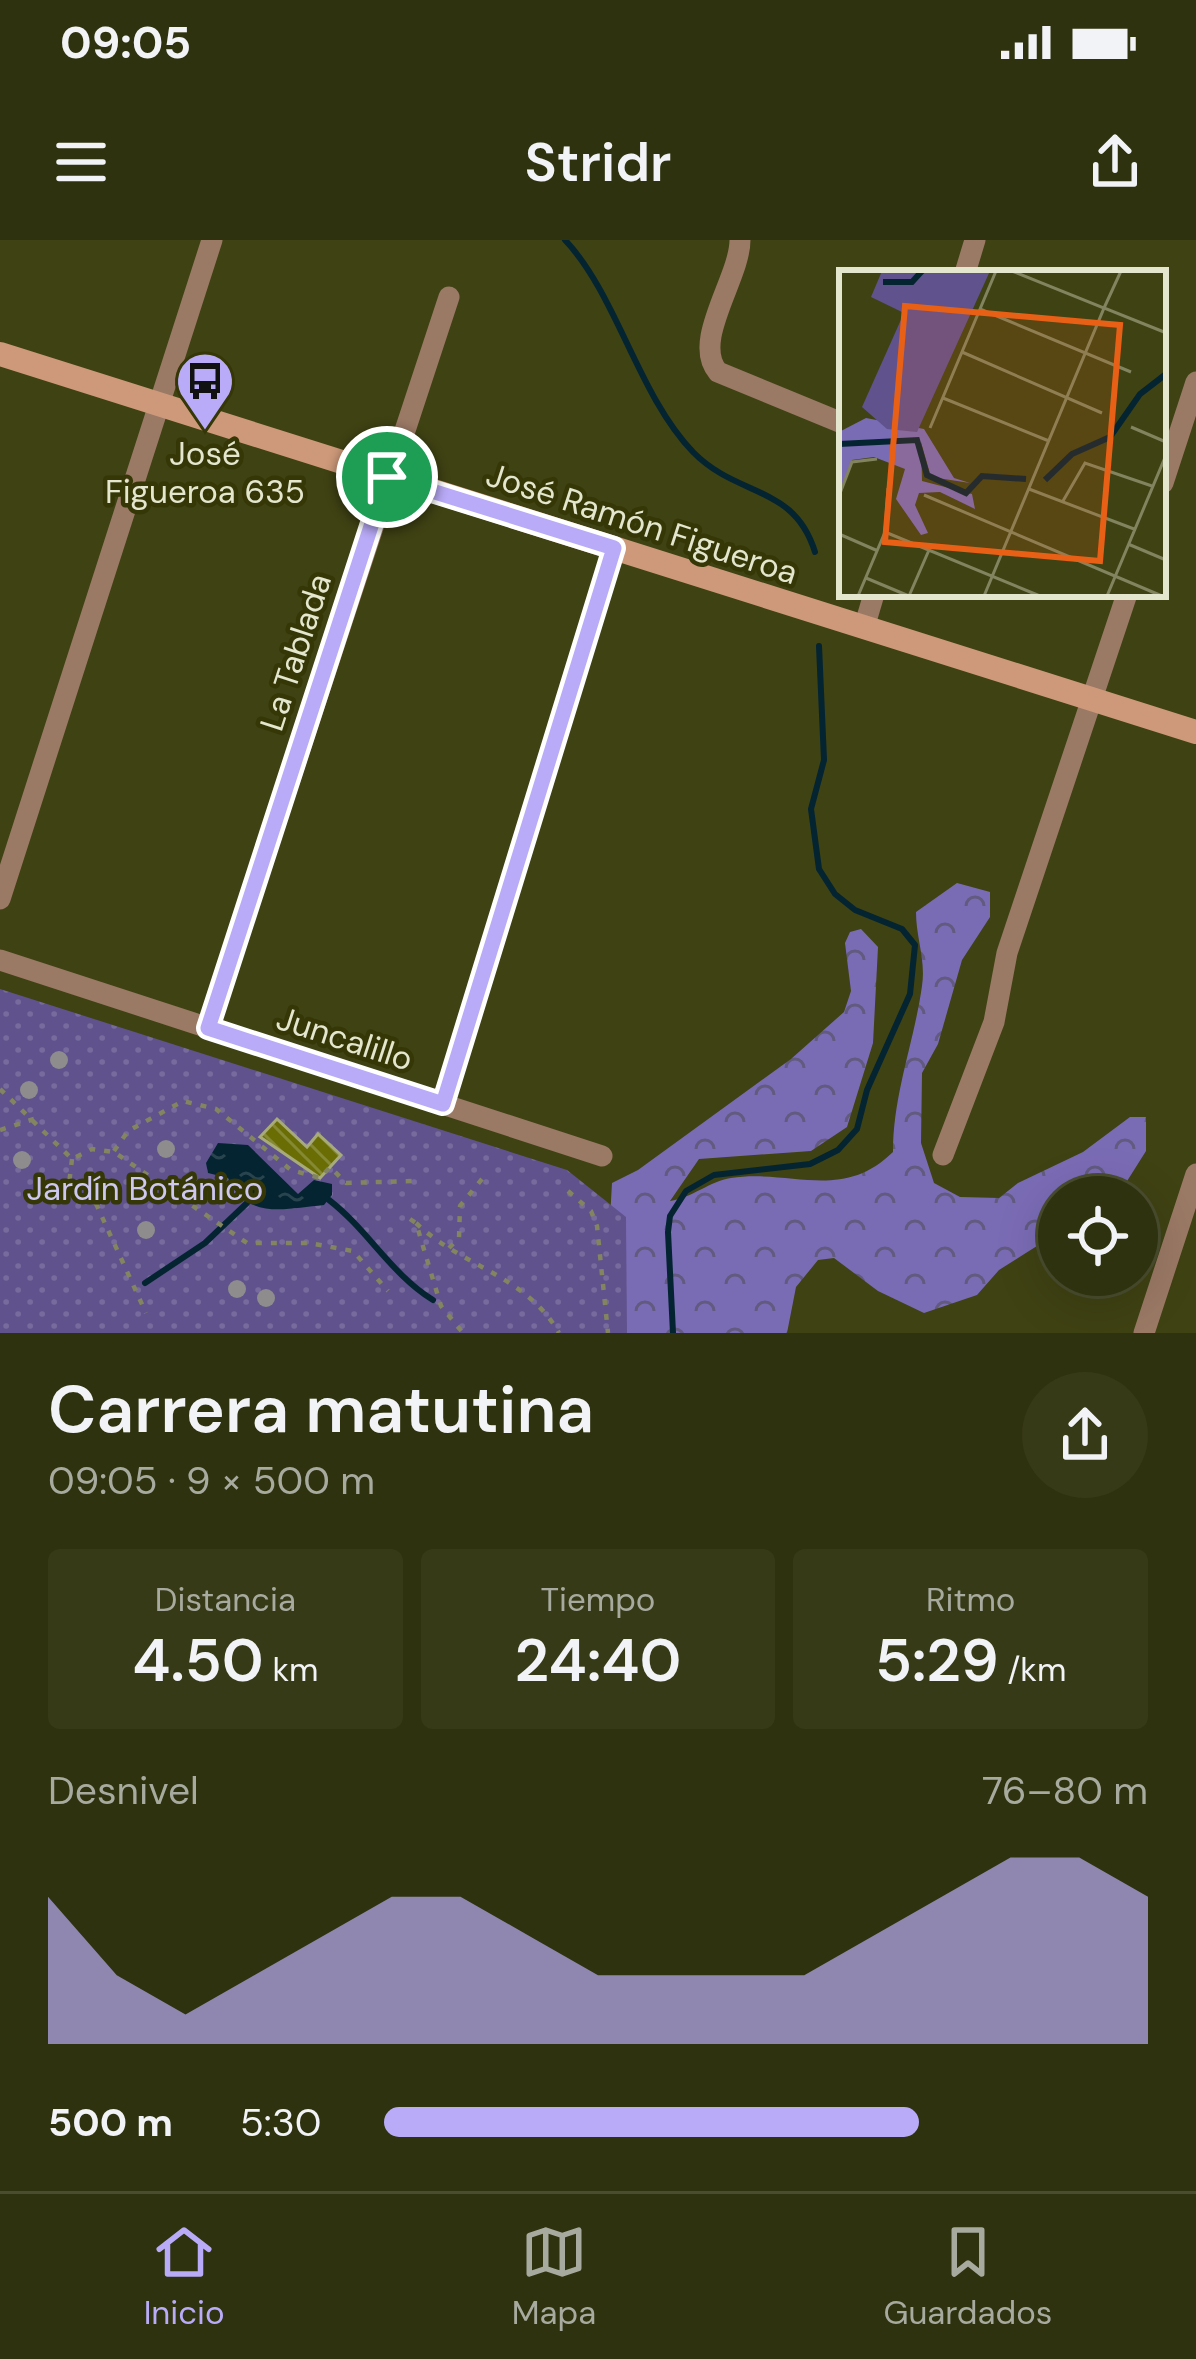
<!DOCTYPE html>
<html lang="es">
<head>
<meta charset="utf-8">
<style>
  :root { --surface:#2f320e; --page:#373a17; --text:#f1f3f6; --muted:#a7aa9e; --line:#4a4d2e; --accent:#b9abf7 }
  body { margin:0; font-family:"DM Sans",sans-serif; background:var(--page); color:var(--text); height:100vh; display:flex; flex-direction:column; font-size:45px; white-space:nowrap }
  * { box-sizing:border-box; margin:0 }
  p { font-size:39px; color:var(--muted) }
  .icon { flex:none; width:66px; height:66px; fill:none; stroke:currentColor; stroke-width:2; stroke-linecap:round; stroke-linejoin:round }
  .map { position:relative; height:1093px; overflow:hidden }
  .drawer { display:flex; flex-direction:column; background:var(--surface); flex:1 }
  .drawer>* { flex:none }
  .controls { position:absolute; left:1038px; top:936px; display:grid; gap:24px }
  .controls a { display:grid; place-items:center; width:120px; height:120px; border-radius:50%; background:var(--surface); box-shadow:0 12px 48px #0002,0 0 0 3px var(--line); font-size:60px }
  .pin { position:absolute; display:grid; place-items:center; width:102px; height:102px; color:#fff; margin:-51px; border:6px solid #fff; border-radius:50%; box-shadow:0 3px 12px #0007 }
  .round { display:grid; place-items:center; flex:none; width:126px; height:126px; border-radius:63px; background:var(--page) }
  .summary { display:flex; align-items:center; justify-content:space-between; height:204px; padding:0 48px }
  h1 { font-size:66px; font-weight:600; line-height:90px }
  .metrics { display:grid; grid-template-columns:repeat(3,1fr); gap:18px; height:204px; padding:12px 48px }
  .metrics div { display:grid; align-content:center; border-radius:12px; background:var(--page); text-align:center }
  .metrics b { font-size:60px; font-weight:600 }
  .metrics small { font-size:33px; font-weight:400 }
  .metrics p { font-size:33px }
  .chart { height:336px; padding:24px 48px }
  .chart p { display:flex; justify-content:space-between }
  .chart svg { width:100%; height:216px; margin-top:12px; fill:var(--accent); opacity:.7 }
  ul { padding:0 48px; list-style:none; font-size:39px }
  li { display:grid; grid-template-columns:192px 144px 1fr; align-items:center; height:90px }
  li i { height:30px; border-radius:15px; background:var(--accent) }
  .status { display:flex; justify-content:space-between; align-items:center; height:84px; padding:0 60px; background:var(--surface); direction:ltr }
  .status svg { height:33px; fill:currentColor }
  header { display:flex; justify-content:space-between; align-items:center; height:156px; padding:0 48px; background:var(--surface); font-size:54px; font-weight:600 }
  .menu { display:flex; justify-content:space-around; align-items:center; height:168px; border-top:3px solid var(--line); background:var(--surface); font-size:33px; color:var(--muted) }
  .menu a { display:grid; justify-items:center; gap:6px }
  .menu .selected { color:var(--accent) }
  .map>svg:first-child { display:block }
</style>
</head>
<body>
<div class="status"><b>09:05</b><svg viewBox="0 0 49 12"><path d="M0 12V9h3v3zM5 12V6h3v6zM10 12V3h3v9zM15 12V0h3v12zM26 1h20v11H26zM47 4h2v5h-2z"/></svg></div>
<header><svg class="icon" aria-label="menu" viewBox="0 0 24 24"><path d="M4 6h16M4 12h16M4 18h16"/></svg>Stridr<svg class="icon" aria-label="share" viewBox="0 0 24 24"><path d="M12 15V3M7 8l5-5 5 5M5 13v7h14v-7"/></svg></header>
<div class="map">
<svg width="1196" height="1093" viewBox="0 0 1196 1093">
  <defs>
    <pattern id="forest-crowns" width="20" height="18" patternUnits="userSpaceOnUse" patternTransform="scale(3)"><rect width="20" height="18" fill="#7a6bb5"/><path d="M2 6a3 3 0 1 1 6 0M12 15a3 3 0 1 1 6 0" fill="none" stroke="#625a7f"/></pattern>
    <pattern id="garden-dots" width="8" height="8" patternUnits="userSpaceOnUse" patternTransform="scale(3)"><rect width="8" height="8" fill="#5f528d"/><path d="M2 2h.1M6 6h.1" fill="none" stroke="#766b9c" stroke-width="1.8" stroke-linecap="round"/></pattern>
    <pattern id="water-ripples" width="26" height="14" patternUnits="userSpaceOnUse" patternTransform="scale(3)"><rect width="26" height="14" fill="#042432"/><path d="M2 4q2-2 4 0t4 0M15 11q2-2 4 0t4 0" fill="none" stroke="#28444e"/></pattern>
    <pattern id="building-back-hatch" width="6" height="6" patternUnits="userSpaceOnUse" patternTransform="scale(3)"><rect width="6" height="6" fill="#6a6d04"/><path d="M-1 5l2 2M0 0l6 6M5-1l2 2" fill="none" stroke="#868933"/></pattern>
  </defs>
  <rect width="100%" height="100%" fill="#3f4213"/>
  <path fill="url(#forest-crowns)" d="M957,643L990,652V677L962,720L938,804L922,833L921,903L934,943L960,957L999,958L1018,943L1083,912L1130,877H1146V911L1117,957H1059V992L999,1030L977,1055L924,1073L878,1051L834,1018L818,1020L796,1047L787,1093H619L609,997L612,943L638,930L791,819L844,772L851,751L845,703L850,692L861,689L878,707L873,803L847,887L811,911L699,919L670,961C692,958 710,941 731,938C792,929 842,962 893,912C893,854 914,803 922,746C926,720 916,698 916,672Z"/>
  <path fill="url(#garden-dots)" d="M0,749L567,930L626,977L627,1093H0Z"/>
  <path fill="url(#water-ripples)" d="M218,903L248,905L298,954L314,940L332,944V955L324,965C284,969 247,980 228,938L208,933L206,923Z"/>
  <g fill="none" stroke-linecap="round" stroke-linejoin="round">
    <path stroke="#042432" stroke-width="6" d="M565,0C617,55 638,155 693,212C738,258 794,244 815,312
      M329,960C368,990 391,1034 433,1060
      M145,1043L205,1003L247,963
      M673,1093L668,992L670,976L686,951L714,935L810,924L838,910L857,889L867,850L910,754L915,705L902,689L855,670L835,654L819,629L811,569L824,520L819,406"/>
  </g>
  <path fill="url(#building-back-hatch)" stroke="#a7ab7a" stroke-width="3" d="M277,879L307,907L318,894L341,915L320,938L260,897Z"/>
  <g fill="none" stroke-linecap="round" stroke-linejoin="round">
    <path stroke="#82855f" stroke-width="4.5" stroke-dasharray="6 9" stroke-linecap="butt" d="M0,849L72,919L92,909L114,912L247,1003H309L353,1011L388,1051
      M0,890L34,879
      M114,911L128,891L183,861L216,869L291,930L320,938L330,927L346,943L413,941
      M72,919L69,944L92,955L146,1073
      M568,951L591,971L597,986L608,1093
      M410,979L416,983L441,1066L463,1093
      M416,983C462,1027 526,1035 559,1093
      M449,1008L459,998L460,966L482,939"/>
    <path stroke="#9a7965" stroke-width="21" d="M740,0C740,38 691,101 718,132L842,183
      M965,33L975,0
      M1163,243L1196,142
      M864,388L874,354
      M0,659L212,0
      M0,720L602,916
      M208,788L449,57
      M443,864L614,308
      M943,915L994,782L1007,713L1127,354
      M1144,1093L1196,934"/>
    <path stroke="#cd997a" stroke-width="24" d="M0,114L1196,492"/>
  </g>
  <g fill="#8e8c8d">
    <circle cx="59" cy="820" r="9"/>
    <circle cx="29" cy="850" r="9"/>
    <circle cx="166" cy="909" r="9"/>
    <circle cx="22" cy="920" r="9"/>
    <circle cx="146" cy="990" r="9"/>
    <circle cx="237" cy="1049" r="9"/>
    <circle cx="266" cy="1058" r="9"/>
  </g>
  <g fill="none" stroke-linecap="round" stroke-linejoin="round">
    <g stroke="#fff" stroke-width="24">
      <path id="route" d="M387,237L614,308L443,864L208,788Z"/>
    </g>
    <use href="#route" stroke="#b9abf7" stroke-width="15"/>
  </g>
  <defs>
    <g id="bus-pin" transform="scale(3)"><path d="M0 17L-7.5 6A9.5 9.5 0 1 1 7.5 6Z" fill="#b9abf7" stroke="#353706"/><path d="M-5-6H5V4H4V6H2V4H-2V6H-4V4H-5ZM-3.5-4V0h7V-4ZM-3.5 1.2v1.5H-2V1.2ZM2 1.2v1.5H3.5V1.2Z" fill="#111"/></g>
  </defs>
  <g fill-rule="evenodd">
    <use href="#bus-pin" x="205" y="141"/>
  </g>
  <g text-anchor="middle" stroke-width="9" stroke-linejoin="round" paint-order="stroke">
    <g font-size="33" fill="#e4e7ce" stroke="#353706">
      <text x="205" y="225">José<tspan x="205" dy="38">Figueroa 635</tspan></text>
    </g>
    <g font-size="33" fill="#e4e7ce" stroke="#353706">
      <text transform="translate(642 283) rotate(18)" y="12">José Ramón Figueroa</text>
      <text transform="translate(295 412) rotate(-72)" y="12">La Tablada</text>
      <text transform="translate(345 798) rotate(18)" y="12">Juncalillo</text>
    </g>
    <g font-size="33" fill="#cec8f1" stroke="#353706">
      <text x="145" y="960">Jardín Botánico</text>
    </g>
  </g>
  <g transform="translate(839 30)">
    <rect width="327" height="327" fill="#3f4213"/>
    <path d="M27,148L85,159L115,208L131,213L92,207L82,172L83,211L133,224L136,239L101,222L80,223L76,235L89,263L82,265L57,229L66,199L35,187L13,190L0,223V162Z" fill="#7a6bb5"/>
    <path d="M43,1H151L78,162L48,159L23,137L65,43L32,27Z" fill="#5f528d"/>
    <path fill="none" stroke="#042432" stroke-width="6" d="M44,12H73L83,1M0,174L78,170L88,205L127,223L143,206L187,209M206,210L233,184L271,167L301,124L327,104"/>
    <path fill="none" stroke="#81845e" stroke-width="3" d="M282,1L265,38L325,62M141,39L292,102M123,82L263,143M104,128L210,171M292,157L327,172M91,158L157,1M190,219L295,259M85,225L323,326M0,226L13,192L38,189M224,231L246,193L313,216M46,262L201,326M0,264L39,281M289,274L327,290M27,308L70,326M19,326L46,262L49,218M70,326L90,280M145,326L265,38L173,1M268,326L327,185"/>
    <path fill="#e86016" fill-opacity="0.15" stroke="#e86016" stroke-width="6" d="M66,36L281,55L261,291L46,272Z"/>
    <rect width="327" height="327" fill="none" stroke="#e4e7ce" stroke-width="6"/>
  </g>
</svg>
<div class="controls">
<a><svg class="icon" aria-label="locate" viewBox="0 0 24 24"><circle cx="12" cy="12" r="6"/><path d="M12 2v4M12 18v4M2 12h4M18 12h4"/></svg></a>
</div>
<div class="pin" style="left:387px;top:237px;background:#1e9e55"><svg class="icon" aria-label="arrive" viewBox="0 0 24 24"><path d="M6 21V4h12l-3 4 3 4H6"/></svg></div>
</div>
<section class="drawer">
<div class="summary"><div><h1>Carrera matutina</h1><p>09:05 · 9 × 500 m</p></div><a class="round"><svg class="icon" aria-label="share" viewBox="0 0 24 24"><path d="M12 15V3M7 8l5-5 5 5M5 13v7h14v-7"/></svg></a></div>
<div class="metrics">
<div><p>Distancia</p><b>4.50<small> km</small></b></div>
<div><p>Tiempo</p><b>24:40</b></div>
<div><p>Ritmo</p><b>5:29<small> /km</small></b></div>
</div>
<div class="chart"><p><span>Desnivel</span>76–80 m</p>
<svg viewBox="0 0 160 44" preserveAspectRatio="none"><path d="M0 44V14L10 30L20 38L30 30L40 22L50 14L60 14L70 22L80 30L90 30L100 30L110 30L120 22L130 14L140 6L150 6L160 14V44z"/></svg>
</div>
<ul>
<li><b>500 m</b>5:30<i style="width:70%"></i></li>
</ul>
</section>
<nav class="menu">
<a class="selected"><svg class="icon" aria-label="home" viewBox="0 0 24 24"><path d="M3 11l9-7 9 7M6 9v11h12V9"/></svg>Inicio</a>
<a><svg class="icon" aria-label="map" viewBox="0 0 24 24"><path d="M3 6l6-2 6 2 6-2v14l-6 2-6-2-6 2zM9 4v14M15 6v14"/></svg>Mapa</a>
<a><svg class="icon" aria-label="saved" viewBox="0 0 24 24"><path d="M7 4h10v16l-5-4-5 4z"/></svg>Guardados</a>
</nav>
</body>
</html>
